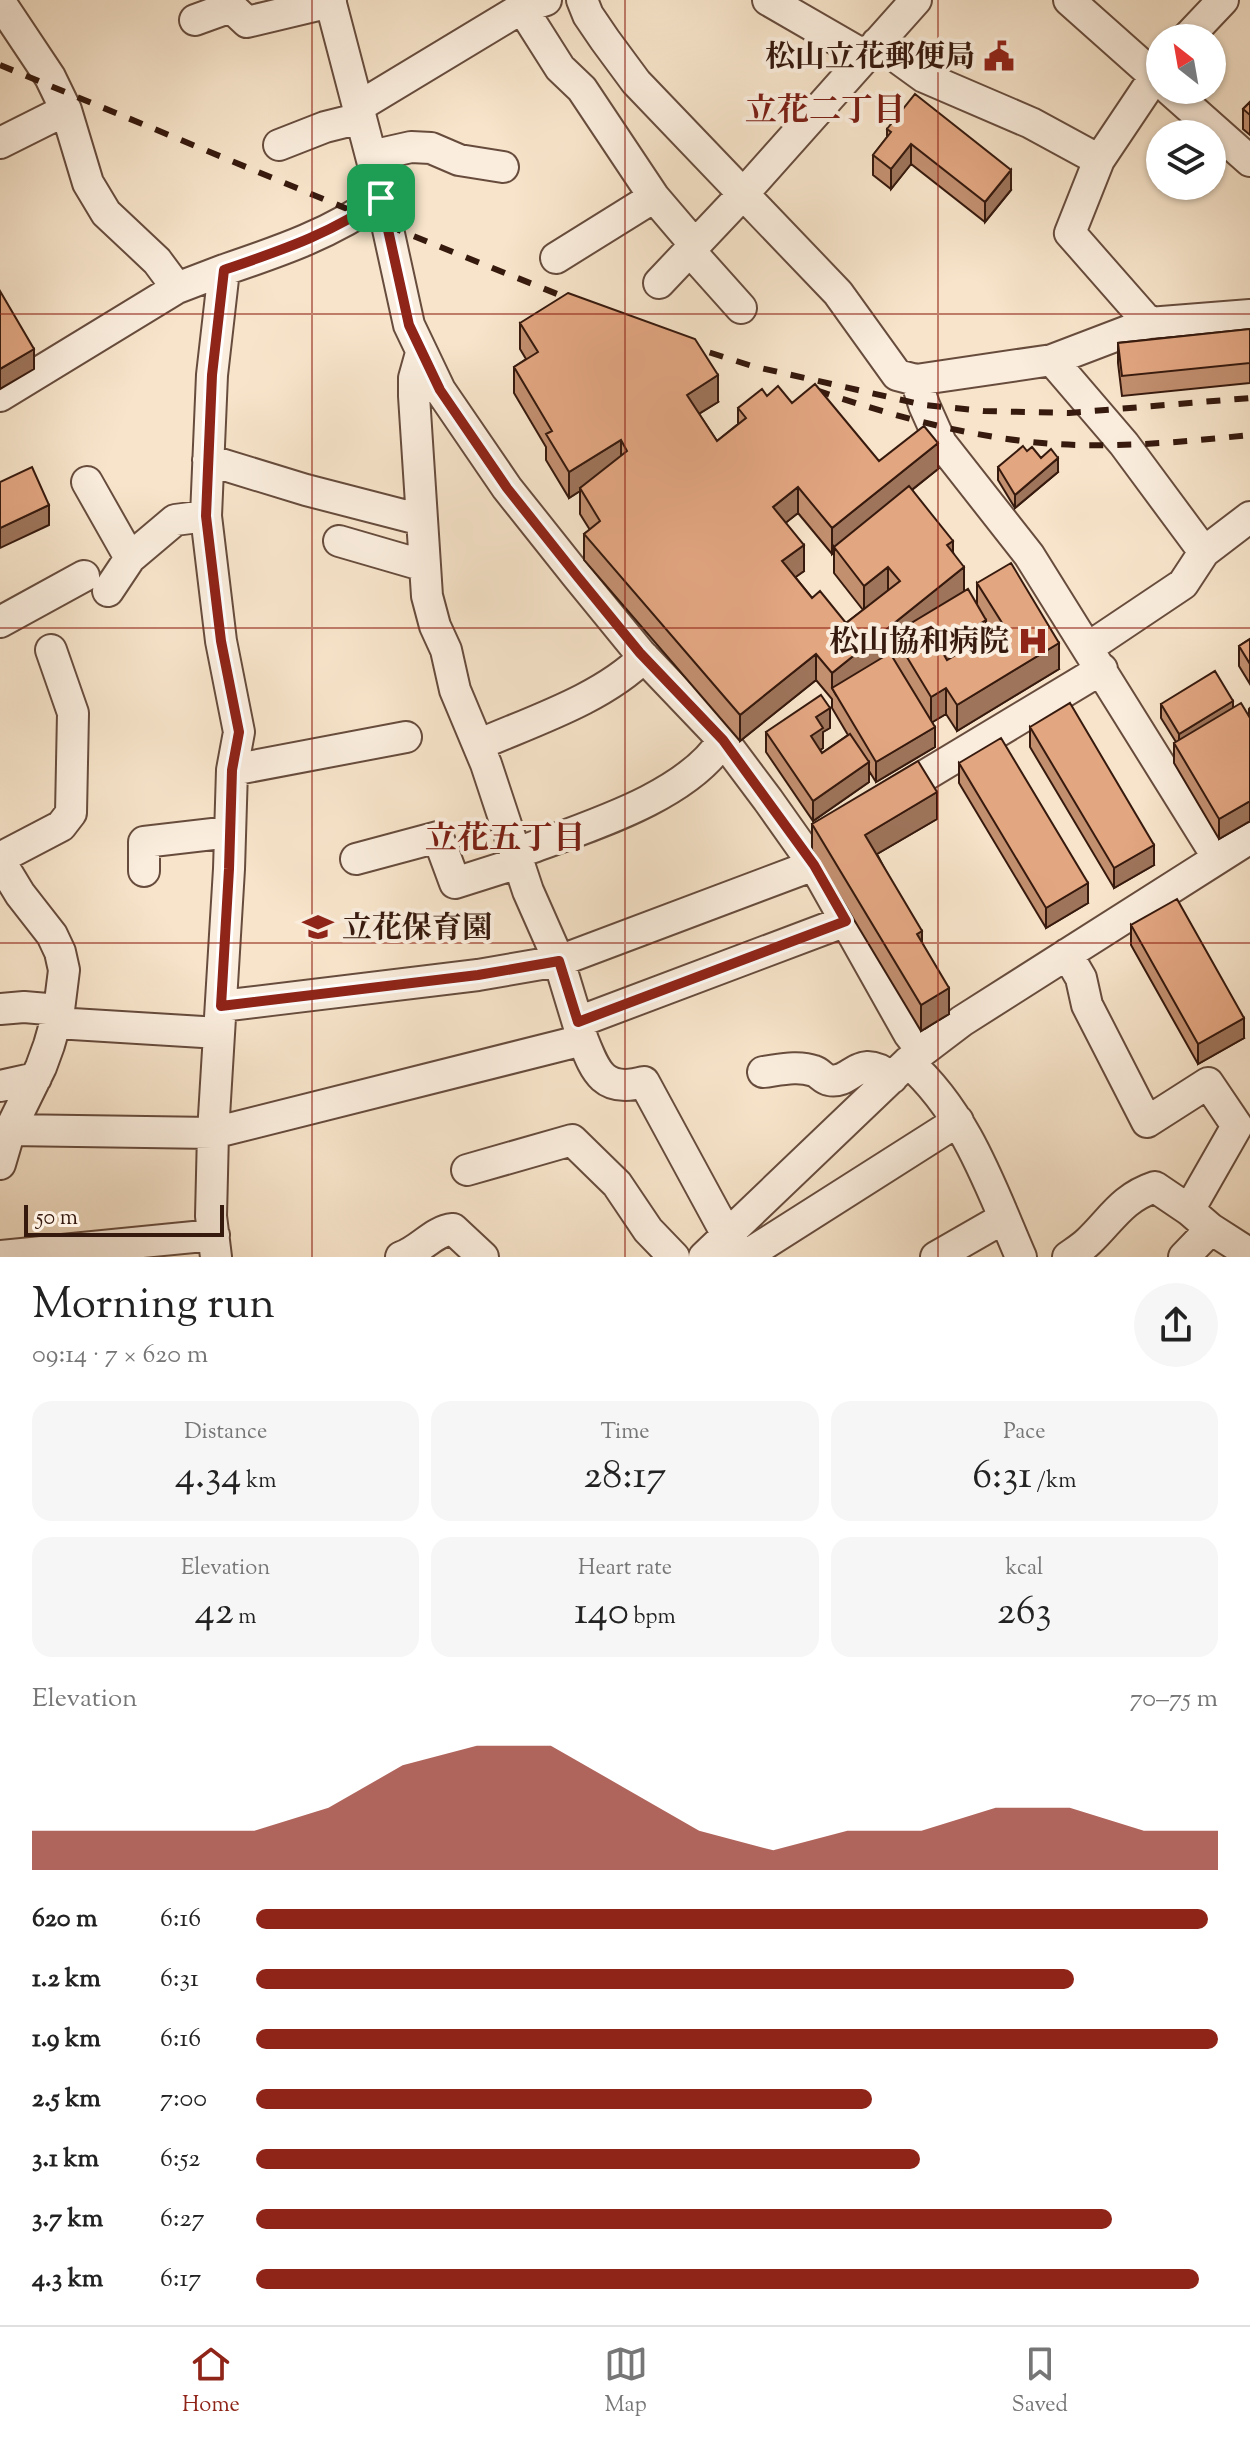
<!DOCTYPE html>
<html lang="en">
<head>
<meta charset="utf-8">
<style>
  :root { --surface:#fff; --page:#f6f6f6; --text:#222; --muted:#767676; --line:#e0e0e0; --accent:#8f2418 }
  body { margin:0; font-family:"Sorts Mill Goudy","Noto Serif JP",serif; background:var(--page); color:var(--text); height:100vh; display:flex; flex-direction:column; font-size:30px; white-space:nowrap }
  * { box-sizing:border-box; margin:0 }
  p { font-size:26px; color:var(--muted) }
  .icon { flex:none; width:44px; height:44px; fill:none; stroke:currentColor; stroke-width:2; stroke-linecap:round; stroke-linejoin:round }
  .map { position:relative; height:1257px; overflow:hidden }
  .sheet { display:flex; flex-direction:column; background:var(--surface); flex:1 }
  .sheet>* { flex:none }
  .needle { width:52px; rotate:329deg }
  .tools { position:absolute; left:1146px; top:24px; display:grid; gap:16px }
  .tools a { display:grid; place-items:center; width:80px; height:80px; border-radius:50%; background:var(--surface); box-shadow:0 2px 6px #0004; font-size:40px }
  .scale { position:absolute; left:24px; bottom:20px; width:200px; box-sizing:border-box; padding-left:8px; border:4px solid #371a0e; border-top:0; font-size:22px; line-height:28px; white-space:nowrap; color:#371a0e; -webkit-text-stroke:6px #faeddd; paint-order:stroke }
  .pin { position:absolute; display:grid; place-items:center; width:68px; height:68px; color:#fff; margin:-34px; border-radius:16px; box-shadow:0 4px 12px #0006 }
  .round { display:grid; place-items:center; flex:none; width:84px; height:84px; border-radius:42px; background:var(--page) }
  .summary { display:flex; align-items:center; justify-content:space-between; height:136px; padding:0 32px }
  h1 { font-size:44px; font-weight:600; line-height:60px }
  .figures { display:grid; grid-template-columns:repeat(3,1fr); gap:12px; height:136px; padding:8px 32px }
  .figures div { display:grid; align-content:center; border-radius:20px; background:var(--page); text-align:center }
  .figures b { font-size:40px; font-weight:600 }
  .figures small { font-size:22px; font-weight:400 }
  .figures p { font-size:22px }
  .chart { height:224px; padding:16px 32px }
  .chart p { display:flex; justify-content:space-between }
  .chart svg { width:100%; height:144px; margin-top:8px; fill:var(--accent); opacity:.7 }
  ul { padding:0 32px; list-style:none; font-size:26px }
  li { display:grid; grid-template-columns:128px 96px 1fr; align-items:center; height:60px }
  li i { height:20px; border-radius:10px; background:var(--accent) }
  .tabs { display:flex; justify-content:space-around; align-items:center; height:112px; border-top:2px solid var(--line); background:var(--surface); font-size:22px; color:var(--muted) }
  .tabs a { display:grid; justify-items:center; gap:4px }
  .tabs .selected { color:var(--accent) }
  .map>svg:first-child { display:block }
</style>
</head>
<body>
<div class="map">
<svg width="1250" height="1257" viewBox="0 0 1250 1257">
  <rect width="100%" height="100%" fill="#f7e4ca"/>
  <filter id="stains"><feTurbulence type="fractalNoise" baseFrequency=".0025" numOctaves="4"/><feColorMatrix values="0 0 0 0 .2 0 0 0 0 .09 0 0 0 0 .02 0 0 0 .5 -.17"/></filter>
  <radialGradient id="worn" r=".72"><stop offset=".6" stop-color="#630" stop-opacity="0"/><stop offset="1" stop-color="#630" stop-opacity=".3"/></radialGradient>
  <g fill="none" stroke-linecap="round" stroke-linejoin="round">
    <g stroke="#674c3d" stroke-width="34">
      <path id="minor" d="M330,0L377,179L409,325L440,390L507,488L577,576L640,653L723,740L768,800L814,865L909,1034L922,1051
        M582,0L588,15L605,40L636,82L838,293L897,375L916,380L1052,360L1149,323L1250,315
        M768,0L865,56
        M1069,0L1160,81
        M0,2L50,77L66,110L88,183L106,213L157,261L177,288L224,270
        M522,8L560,68L582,89L654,197L695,245
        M195,20L231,7L247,22L331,2
        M1187,38L1223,0
        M877,43L924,77L1031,123L1099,160
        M1170,90L1250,161
        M358,107L522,8L546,0
        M0,143L66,110
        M279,145L325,127L361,118
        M371,156L411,147L431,148L459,160L503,167
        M690,251L741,308
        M556,258L654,197
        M659,283L744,193L916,0
        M1149,323L1070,233L1099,160L1160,69
        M1052,360L1124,444L1204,552
        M916,380L924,405L941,443L1029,555L1218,858
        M0,396L177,288
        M208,460L306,490L422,520
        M87,482L130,558
        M339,541L425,566
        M108,591L130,558L175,520L206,516
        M0,622L84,576
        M1089,647L1183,584L1204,552L1250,517
        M478,745C533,721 602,699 644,657
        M232,770L406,737
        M891,796L1102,669
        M515,854C579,829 685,800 723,740
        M0,858L61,826L71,813L73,713L51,650
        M356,859L438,837L455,883L518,863
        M0,861L20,894L52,935L60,952L64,970L59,1010L49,1045L41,1067L10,1130L0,1164
        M144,871V842L230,832
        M1067,954L1081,978L1087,1005L1147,1122L1208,1083L1237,1126L1189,1210
        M221,1006L478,975L559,961L528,891L486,764L455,690L446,650L435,626L427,596L414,396V378L421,353
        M0,1009L24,1007L59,1010
        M578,1022L846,921
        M56,1023L219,1033
        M583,1040C596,1073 604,1093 644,1082L727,1235
        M908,1062C966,1113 991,1188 1021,1257
        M763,1072C779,1070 798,1065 814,1071C820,1073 823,1079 829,1080C852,1085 858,1050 892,1078
        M0,1086L36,1078
        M10,1130L213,1133L583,1040L559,961L814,865
        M467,1170L572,1140L617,1184L648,1230L674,1257
        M0,1256L214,1235
        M216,1257L211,1216L213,1133L229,869L232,770L239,732L221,641L206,516L212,375L224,270C280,251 333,233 381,198
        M401,1257C421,1250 433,1231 453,1229L483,1257
        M704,1257L908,1062L962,1021L1250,838
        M734,1257L755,1250L958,1121
        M936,1257L1004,1218
        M1068,1257C1075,1252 1083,1247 1089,1241C1112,1219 1122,1198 1155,1187L1189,1210L1211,1229L1250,1254
        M1184,1257L1211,1229"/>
    </g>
    <use href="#minor" stroke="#faeddd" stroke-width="30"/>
    <path stroke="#371a0e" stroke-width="6" stroke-dasharray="14 14" stroke-linecap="butt" d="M0,65L386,225L582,304
      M683,344L752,366L924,405L984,411L1069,413L1250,398
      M816,390C889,415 965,436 1042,443C1111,449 1182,442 1250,435"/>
  </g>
  <path fill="#c28f6f" stroke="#371a0e" stroke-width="2" fill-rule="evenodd" d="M1250,102V135L1243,129V109Z
    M887,129L1011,190L985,222L911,164L891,189L873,175V155L887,137Z
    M520,323L718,402L699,414L717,441L738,424V408L767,396L792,403L879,461L938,469L912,490L953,552L964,591L977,605V583L1059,669L957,731L946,714L932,722L935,747L876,782L869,771V782L813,821L766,752V732L830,728L823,732V748L820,750L822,753L848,735L832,708V699L816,680L740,741L584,560V534L590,530L580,514V491L569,498L546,460V447L514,393V367L526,359L520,349ZM798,513L832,554L834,552V573L863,610L846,623L812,598L795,577L804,571L785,523ZM986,624L992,633L986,637ZM893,650V657L885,656Z
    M1250,329V383L1122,396L1118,363V343Z
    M1027,451L1041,458L1058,472L1015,508L998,480V467Z
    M1250,639V684L1239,666V646Z
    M1161,704L1233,708L1249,716V709L1250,708V821L1219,839L1174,763V743L1176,742L1161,718Z
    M1030,727L1154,865L1114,888L1030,747Z
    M959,763L1088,903L1046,928L959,783Z
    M937,819L877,854L922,942L949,1014L921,1031L812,850V824Z
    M1131,925L1244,1038L1198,1064L1131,945Z"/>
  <path fill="#9e745a" stroke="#371a0e" stroke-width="2" d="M911,144V164L891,189V169Z
    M1011,170V190L985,222V202Z
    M34,349V369L0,389V369Z
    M718,375V402L687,421V395Z
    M621,440V466L580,488V491L569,498V472Z
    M938,443V469L836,550L834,547V552L832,554V528Z
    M1058,458V472L1015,508V495Z
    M798,487V513L773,533V507Z
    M49,505V525L0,548V528Z
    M953,541V567L947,545Z
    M804,545V571L782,587V561Z
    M888,567V594L864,612V586Z
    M964,567V593L893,634V650L836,695L832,688V673Z
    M986,620V646L940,674V648Z
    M1059,643V669L957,731V705Z
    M816,654V680L740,741V715Z
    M946,688V714L931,723V697Z
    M1233,701V715L1179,747V734Z
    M830,708V728L823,732V748L811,756V736L816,717Z
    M935,727V747L876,782V762Z
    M869,762V782L813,821V801Z
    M937,792V819L865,861V835Z
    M1250,801V821L1219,839V819Z
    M1154,845V865L1114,888V868Z
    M1088,883V903L1046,928V908Z
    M922,931V957L917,934Z
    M949,988V1014L921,1031V1005Z
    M1244,1018V1038L1198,1064V1044Z"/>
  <path fill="#e2a681" stroke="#371a0e" stroke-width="2" d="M915,94L1011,170L985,202L911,144L891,169L873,155L891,132L887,129Z
    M1250,102V115L1243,109Z
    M0,291L34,349L0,369Z
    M568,293L695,339L718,375L687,395L717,441L746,418L738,408L762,389L767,396L778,386L792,403L815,384L879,461L924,426L938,443L832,528L798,487L773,507L804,545L782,561L812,598L820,591L846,623L900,581L888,567L864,586L834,547L909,486L953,541L947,545L964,567L832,673L816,654L740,715L584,534L600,521L580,488L627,451L621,440L569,472L546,434L552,431L514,367L538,352L520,323Z
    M1250,329V363L1122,376L1118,343Z
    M1023,446L1027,451L1032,447L1041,458L1051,449L1058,458L1015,495L998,467Z
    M32,467L49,505L0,528V482Z
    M1011,563L1059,643L957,705L946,688L931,697L893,634L968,589L986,620L940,648L947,660L1004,626L977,583Z
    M1250,639V664L1239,646Z
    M890,653L935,727L876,762L832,688Z
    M1215,671L1233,701L1179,734L1161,704Z
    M821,695L830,708L816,717L823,728L811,736L822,753L850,734L869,762L813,801L766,732Z
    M1070,703L1154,845L1114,868L1030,727Z
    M1241,703L1250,718V801L1219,819L1174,743Z
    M1001,738L1088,883L1046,908L959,763Z
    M918,761L937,792L865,835L922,931L917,934L949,988L921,1005L812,824Z
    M1177,899L1244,1018L1198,1044L1131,925Z"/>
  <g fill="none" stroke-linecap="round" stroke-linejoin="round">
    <g stroke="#fff" stroke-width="16">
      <path id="route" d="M381,198L409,325L440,390L507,488L577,576L640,653L723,740L814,865L846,921L578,1022L559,961L478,975L221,1006L229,869L232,770L239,732L221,641L206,516L212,375L224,270C279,251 334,233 381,198Z"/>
    </g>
    <use href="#route" stroke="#8f2418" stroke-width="10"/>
  </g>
  <path fill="none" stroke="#8f2418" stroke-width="2" stroke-opacity="0.55" d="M312,0V1257M625,0V1257M938,0V1257M0,314H1250M0,628H1250M0,943H1250"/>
  <defs>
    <g id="civic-bare" transform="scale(2.4)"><path d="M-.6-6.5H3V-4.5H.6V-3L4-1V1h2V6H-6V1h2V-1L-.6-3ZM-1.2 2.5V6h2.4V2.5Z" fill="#8f2418" stroke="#faeddd" stroke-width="2.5" paint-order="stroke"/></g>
    <g id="hospital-bare" transform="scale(2.4)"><path d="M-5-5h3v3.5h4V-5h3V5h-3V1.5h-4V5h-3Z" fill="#8f2418" stroke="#faeddd" stroke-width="2.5" paint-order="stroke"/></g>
    <g id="school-bare" transform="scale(2.4)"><path d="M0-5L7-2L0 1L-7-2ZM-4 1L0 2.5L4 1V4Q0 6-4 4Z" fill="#8f2418" stroke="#faeddd" stroke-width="2.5" paint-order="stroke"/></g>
  </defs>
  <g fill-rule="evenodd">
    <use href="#civic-bare" x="999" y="56"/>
    <use href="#hospital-bare" x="1033" y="641"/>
    <use href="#school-bare" x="318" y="927"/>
  </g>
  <g text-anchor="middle" stroke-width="8" stroke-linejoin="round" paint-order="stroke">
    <g font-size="30" font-weight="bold" fill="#371a0e" stroke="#faeddd" text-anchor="end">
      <text x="975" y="66">松山立花郵便局</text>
      <text x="1009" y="651">松山協和病院</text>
      <text x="342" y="937" text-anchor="start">立花保育園</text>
    </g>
    <g font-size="32" font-weight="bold" fill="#7a1f14" stroke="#faeddd">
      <text x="825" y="120">立花二丁目</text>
      <text x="505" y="848">立花五丁目</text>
    </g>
  </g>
  <rect width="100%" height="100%" filter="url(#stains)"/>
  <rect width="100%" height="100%" fill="url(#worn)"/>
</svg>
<div class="tools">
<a><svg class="needle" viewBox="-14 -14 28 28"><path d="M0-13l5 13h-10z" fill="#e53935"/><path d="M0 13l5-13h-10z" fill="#767676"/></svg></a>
<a><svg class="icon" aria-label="layers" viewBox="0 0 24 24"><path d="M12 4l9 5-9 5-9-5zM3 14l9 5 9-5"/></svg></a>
</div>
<div class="scale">50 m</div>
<div class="pin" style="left:381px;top:198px;background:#1e9e55"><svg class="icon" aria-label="arrive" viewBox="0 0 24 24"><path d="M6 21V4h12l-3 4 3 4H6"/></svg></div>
</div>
<section class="sheet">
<div class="summary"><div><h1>Morning run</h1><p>09:14 · 7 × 620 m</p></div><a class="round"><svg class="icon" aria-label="share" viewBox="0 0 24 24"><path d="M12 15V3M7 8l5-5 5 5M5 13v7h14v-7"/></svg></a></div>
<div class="figures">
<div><p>Distance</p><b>4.34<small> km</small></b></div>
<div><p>Time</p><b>28:17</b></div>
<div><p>Pace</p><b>6:31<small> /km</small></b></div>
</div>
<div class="figures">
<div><p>Elevation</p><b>42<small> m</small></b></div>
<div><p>Heart rate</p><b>140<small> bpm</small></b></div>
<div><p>kcal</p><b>263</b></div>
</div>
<div class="chart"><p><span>Elevation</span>70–75 m</p>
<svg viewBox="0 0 160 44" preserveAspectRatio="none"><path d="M0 44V32L10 32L20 32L30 32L40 25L50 12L60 6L70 6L80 19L90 32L100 38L110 32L120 32L130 25L140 25L150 32L160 32V44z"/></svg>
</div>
<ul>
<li><b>620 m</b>6:16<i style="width:99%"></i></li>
<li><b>1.2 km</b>6:31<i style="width:85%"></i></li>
<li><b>1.9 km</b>6:16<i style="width:100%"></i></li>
<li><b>2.5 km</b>7:00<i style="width:64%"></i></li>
<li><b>3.1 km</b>6:52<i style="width:69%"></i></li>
<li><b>3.7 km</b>6:27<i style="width:89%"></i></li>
<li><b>4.3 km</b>6:17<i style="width:98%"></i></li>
</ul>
</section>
<nav class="tabs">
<a class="selected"><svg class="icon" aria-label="home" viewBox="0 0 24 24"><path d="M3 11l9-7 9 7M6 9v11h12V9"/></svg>Home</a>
<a><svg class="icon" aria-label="map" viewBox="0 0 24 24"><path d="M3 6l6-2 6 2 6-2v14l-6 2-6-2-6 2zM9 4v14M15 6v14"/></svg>Map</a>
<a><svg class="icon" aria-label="saved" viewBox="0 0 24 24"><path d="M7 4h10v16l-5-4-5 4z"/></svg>Saved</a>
</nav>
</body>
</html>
